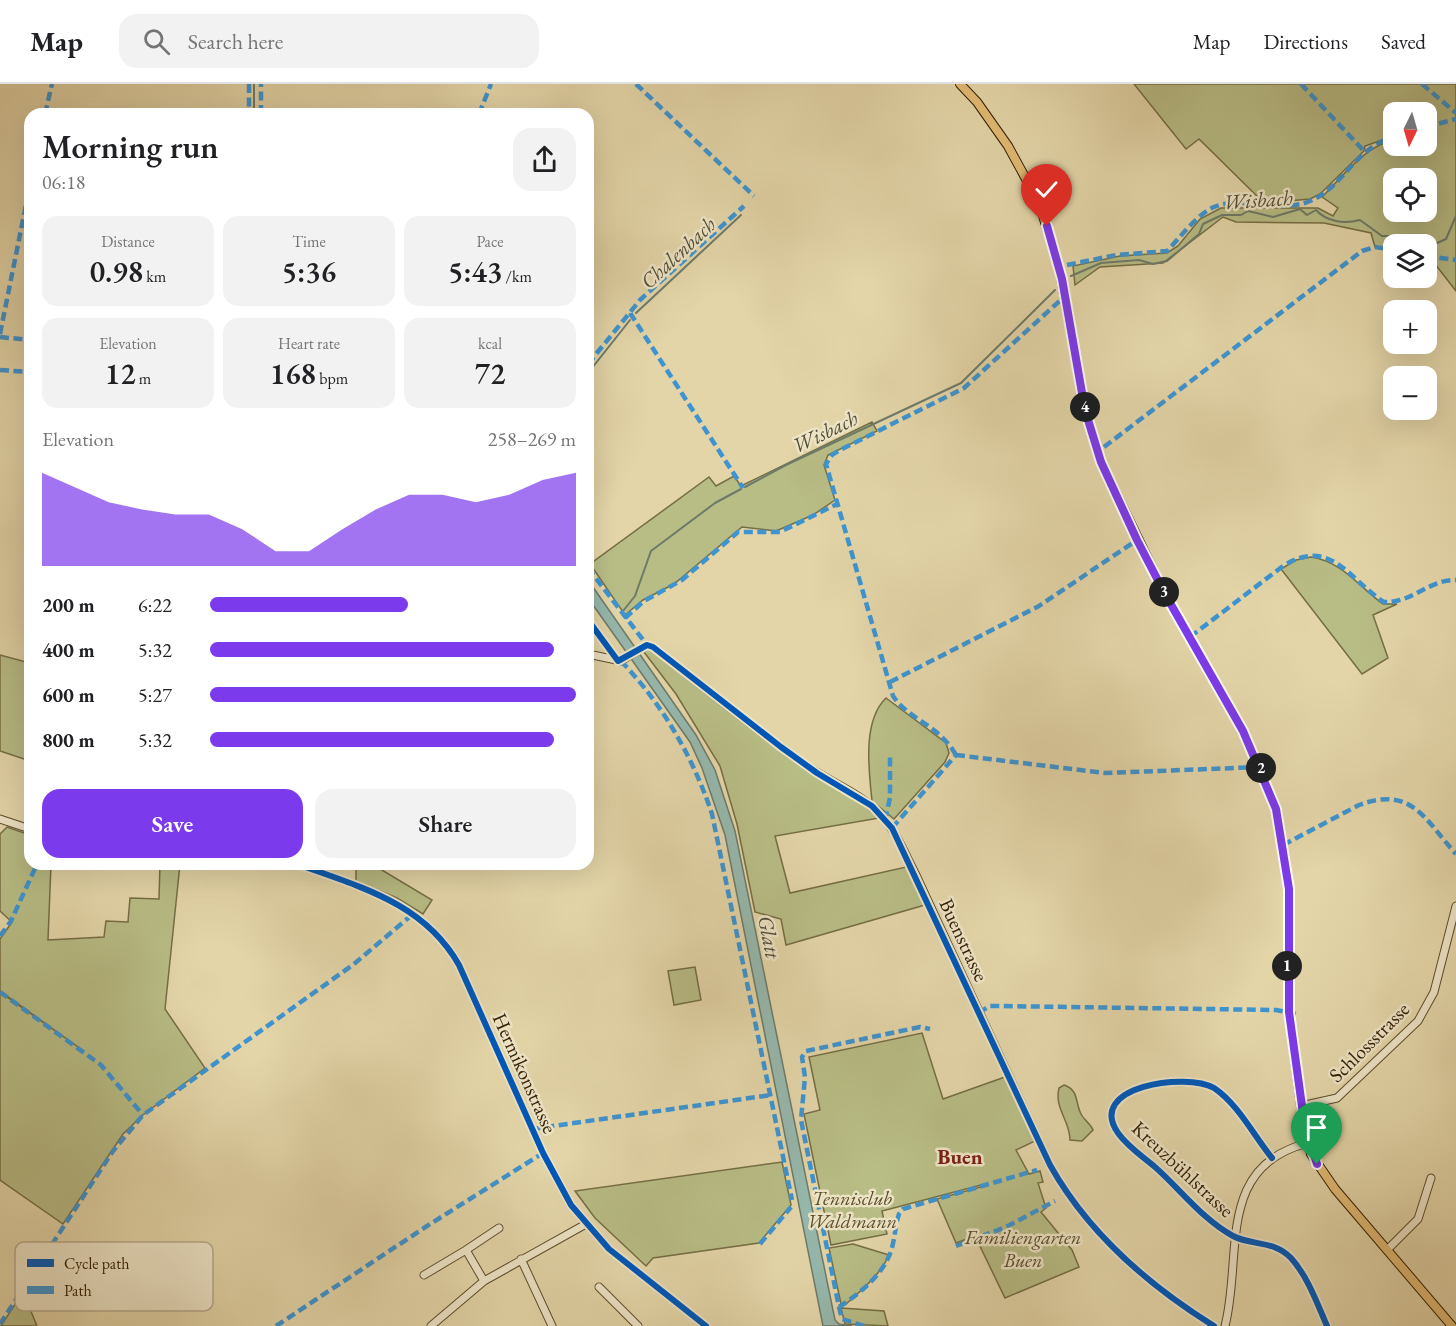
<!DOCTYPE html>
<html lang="en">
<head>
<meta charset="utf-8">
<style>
  :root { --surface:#fff; --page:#f2f2f2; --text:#202124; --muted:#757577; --line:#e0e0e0; --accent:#7c3aed }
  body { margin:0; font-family:"EB Garamond",serif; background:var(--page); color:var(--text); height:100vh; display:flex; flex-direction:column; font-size:22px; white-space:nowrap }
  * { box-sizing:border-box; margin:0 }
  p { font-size:20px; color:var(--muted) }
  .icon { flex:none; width:33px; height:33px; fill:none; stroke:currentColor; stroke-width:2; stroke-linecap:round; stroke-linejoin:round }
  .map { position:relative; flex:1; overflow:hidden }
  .panel { position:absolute; left:24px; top:24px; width:570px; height:762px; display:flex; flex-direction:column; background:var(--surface); border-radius:18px; box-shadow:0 6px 24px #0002 }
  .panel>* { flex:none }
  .needle { width:39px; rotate:185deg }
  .buttons { position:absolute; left:1383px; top:18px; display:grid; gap:12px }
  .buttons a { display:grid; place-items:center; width:54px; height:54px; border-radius:12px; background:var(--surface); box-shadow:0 6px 24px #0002; font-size:30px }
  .pin { position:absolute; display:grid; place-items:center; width:51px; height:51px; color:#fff; margin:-62px -26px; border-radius:50% 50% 50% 0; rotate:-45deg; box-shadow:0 0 6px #0007 }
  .pin .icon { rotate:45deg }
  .km { position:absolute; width:30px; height:30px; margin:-15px; border-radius:50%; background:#222; color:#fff; font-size:16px; line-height:30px; text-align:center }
  .round { display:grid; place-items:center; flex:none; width:63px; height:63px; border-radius:18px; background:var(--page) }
  .headline { display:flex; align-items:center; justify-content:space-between; height:102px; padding:0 18px }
  h1 { font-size:33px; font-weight:600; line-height:45px }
  .metrics { display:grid; grid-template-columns:repeat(3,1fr); gap:9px; height:102px; padding:6px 18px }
  .metrics div { display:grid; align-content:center; border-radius:15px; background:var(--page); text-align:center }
  .metrics b { font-size:30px; font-weight:600 }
  .metrics small { font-size:16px; font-weight:400 }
  .metrics p { font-size:16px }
  .chart { height:168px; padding:12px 18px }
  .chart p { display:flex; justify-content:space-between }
  .chart svg { width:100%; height:108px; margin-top:6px; fill:var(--accent); opacity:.7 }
  .button { display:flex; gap:12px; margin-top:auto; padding:12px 18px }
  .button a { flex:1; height:69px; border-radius:18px; background:var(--accent); color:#fff; font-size:24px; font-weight:600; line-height:69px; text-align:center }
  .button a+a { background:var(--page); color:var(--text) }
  ul { padding:0 18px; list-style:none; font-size:20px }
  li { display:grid; grid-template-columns:96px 72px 1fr; align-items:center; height:45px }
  li i { height:15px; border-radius:8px; background:var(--accent) }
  header { display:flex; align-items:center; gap:36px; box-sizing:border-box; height:84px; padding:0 30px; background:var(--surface); border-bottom:2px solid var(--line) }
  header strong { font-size:28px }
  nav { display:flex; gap:33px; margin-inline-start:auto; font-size:21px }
  .search { width:420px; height:54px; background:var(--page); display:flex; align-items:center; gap:15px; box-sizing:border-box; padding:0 21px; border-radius:18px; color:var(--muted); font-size:22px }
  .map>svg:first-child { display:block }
</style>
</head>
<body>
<header>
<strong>Map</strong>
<div class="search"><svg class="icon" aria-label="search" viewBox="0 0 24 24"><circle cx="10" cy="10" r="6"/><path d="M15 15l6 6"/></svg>Search here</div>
<nav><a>Map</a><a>Directions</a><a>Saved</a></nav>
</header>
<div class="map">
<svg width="1456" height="1242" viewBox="0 0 1456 1242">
  <rect width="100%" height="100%" fill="#e3d5a8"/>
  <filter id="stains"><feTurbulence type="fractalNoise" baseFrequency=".00333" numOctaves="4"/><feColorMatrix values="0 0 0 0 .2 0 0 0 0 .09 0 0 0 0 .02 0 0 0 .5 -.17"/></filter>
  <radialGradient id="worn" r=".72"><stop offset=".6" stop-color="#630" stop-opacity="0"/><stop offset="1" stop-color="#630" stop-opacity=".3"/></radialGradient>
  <path fill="#b8bc85" stroke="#756d44" stroke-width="1.5" fill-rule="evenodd" d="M1134,0H1456V207L1431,175L1435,172H1427L1426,160H1394L1393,166L1375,163L1371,149L1324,139L1236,138L1223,133L1163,179L1100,183L1075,201L1073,182L1120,172L1167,169L1178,162L1200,135L1221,124H1318L1333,132L1338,124L1322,113C1343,92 1364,63 1393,56L1394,62H1426V28H1394L1393,52L1365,62L1364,67L1320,110L1310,115L1264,119L1199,55L1186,65ZM1394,94H1426V128H1394Z
    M872,338L877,347L828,371L824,381L835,416L813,431L776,447L742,443L674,500L643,516L625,531L590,480L709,393L716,402L734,392L741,402Z
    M1311,473C1343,478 1358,502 1383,520H1397L1373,531L1388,574L1362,590L1281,485L1296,476Z
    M649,563L816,693L868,722L879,734L775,752L790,809L906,783L925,821L786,861L781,835L755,828L737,740L720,682L676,610L644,568Z
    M0,571L30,579V677L0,667Z
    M886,614L946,659L949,669L945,678L894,735L872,717C869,687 862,637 886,614Z
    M7,743L30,751V780H51L48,856L104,853L106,837L128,838L130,814L159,815L160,780H180L165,925L205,984L143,1031L123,1050L63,1140L0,1096V908L78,963L0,907V855L12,838L0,827V750Z
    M356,780H372L432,816L423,830L397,814L356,797Z
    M695,883L701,916L674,921L668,887Z
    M922,949L943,1015L1005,993L1035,1057L1016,1066L1029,1090L1040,1087L1043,1098L1038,1099L1046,1124L1041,1128L1072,1166L1079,1183L1005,1214L975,1152L956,1159L937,1115L981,1103V1101L882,1127L887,1150L831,1161L804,1030L820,1026L809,973Z
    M1064,1001C1079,1006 1075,1018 1081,1030C1084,1036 1091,1040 1093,1046L1082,1057L1070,1056C1070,1036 1054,1025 1059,1004Z
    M782,1078L791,1121L759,1159L653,1174L646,1182L595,1134L575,1107Z
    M853,1160L889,1171C881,1190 861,1207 846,1220H841L829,1164Z
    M23,1208L37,1242H1Z
    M841,1224L884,1227L888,1242L845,1240Z"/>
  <path fill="#96b8ad" stroke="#6e7a69" stroke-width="1.5" d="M588,496L696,651L715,686L735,747L835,1236L839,1240L852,1242H823L725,751L702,684L690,658L588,514Z"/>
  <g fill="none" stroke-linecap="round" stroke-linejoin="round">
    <path stroke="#6e7a69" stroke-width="2" d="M254,0V30
      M1426,164L1446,155L1456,132
      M1071,192L1101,179L1139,176L1153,180L1167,177L1199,150L1203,140L1222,131H1241L1248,127L1273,133L1300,125L1307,131L1316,126C1327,138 1344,140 1360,136L1382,152H1413L1416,160
      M636,229L741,131
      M588,289L630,236
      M745,403L786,381L961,299L1055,206
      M623,527L635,512L651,467L715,419L741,405"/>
    <g stroke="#5e4c2c" stroke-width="9">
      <path id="minor" d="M588,570L621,577L647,561L653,563C704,603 754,644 807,682C830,698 860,709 880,730C896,747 904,768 915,789L1050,1081C1088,1149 1148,1201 1214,1242
        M0,735L30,745
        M297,780C360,803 424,819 459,881L543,1069L571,1121L609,1165L706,1242
        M1301,1022L1337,1014L1418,937L1434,908L1456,822
        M1272,1074C1254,1052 1238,1020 1214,1004C1187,988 1085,1002 1118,1049C1128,1063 1142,1072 1155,1083C1180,1105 1203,1136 1233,1152C1252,1162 1274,1156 1291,1174C1308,1193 1317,1219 1327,1242
        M1387,1166L1418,1135L1431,1094
        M521,1175L552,1242
        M424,1191L466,1166
        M484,1197L466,1166L499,1144
        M599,1203L638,1242
        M431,1242L484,1197L586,1140
        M1225,1242C1243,1172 1215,1082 1308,1059"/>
    </g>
    <g stroke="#321e03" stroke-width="10">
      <path id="major" d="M960,0L977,18L1008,62L1039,119L1059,183L1085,325L1101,378L1165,510L1243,647L1276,725L1289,805V928L1301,1022L1311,1070L1335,1105L1452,1242"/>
    </g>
    <use href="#minor" stroke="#ede4c6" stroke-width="7"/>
    <use href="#major" stroke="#e2ba74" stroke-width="8"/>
    <path stroke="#3d94d1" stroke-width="4.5" stroke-dasharray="9 4.5" stroke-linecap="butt" d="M249,0V30
      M636,0L754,112
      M1301,0L1364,67
      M1422,0L1456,29
      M45,30L52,0
      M261,30V0
      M479,30L491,0
      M1426,43L1456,35
      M1426,172L1456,176
      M1067,181L1116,171L1167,167C1180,154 1196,131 1214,123C1243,111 1280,130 1310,117C1344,103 1354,64 1394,53
      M630,229L743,404
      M0,250L30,101
      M0,253L30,256
      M588,280L640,216L744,122
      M0,286L30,288
      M1104,363L1362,167L1375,163L1394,166
      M588,484L647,561
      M625,534L644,517L682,496L738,448H780L837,420
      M1190,553L1283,482C1331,452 1349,496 1384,518C1410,520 1430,495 1456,496
      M621,577C663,621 693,673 712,730L792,1116
      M890,598L1039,522L1137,456
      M956,671C938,640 909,636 893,612L826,380L832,371L838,367L964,304L1065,212
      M956,671L1105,689L1261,683
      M885,736L890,714V670
      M892,744L956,671
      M1283,761L1359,721C1412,701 1425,736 1456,770
      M0,852L11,837L37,780
      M0,908L101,981L143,1031
      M979,929L989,922H999L1276,926L1296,930
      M532,1045L771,1011
      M760,1160L791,1123
      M956,1162L1006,1143L1055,1117
      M839,1223C859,1210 883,1191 891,1167C895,1155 895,1142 899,1130L903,1125L1037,1086
      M0,1240L113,1067L143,1031L354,880L414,829
      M276,1242L427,1142L543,1069
      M864,1242L842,1235L839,1223L801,1036L805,993L802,973L806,967L920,943L930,945"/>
    <g stroke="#ede4c6" stroke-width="10">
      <path id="cycleway" d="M588,536L618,577L647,561L653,563L781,663L817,689L872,722L892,744L1050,1081C1088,1149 1148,1201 1214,1242
        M297,780C360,803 424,819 459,881L543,1069L571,1121L609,1165L706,1242
        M1272,1074C1254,1052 1238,1020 1214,1004C1187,988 1085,1002 1118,1049C1128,1063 1142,1072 1155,1083C1180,1105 1203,1136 1233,1152C1252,1162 1274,1156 1291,1174C1308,1193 1317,1219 1327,1242"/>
    </g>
    <use href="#cycleway" stroke="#0057b8" stroke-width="6"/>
  </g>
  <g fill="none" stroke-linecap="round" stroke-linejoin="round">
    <g stroke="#fff" stroke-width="12">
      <path id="route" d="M1047,142L1062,195L1085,326L1101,378L1137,456L1165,510L1243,647L1276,725L1289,805V928L1305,1044L1317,1080"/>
    </g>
    <use href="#route" stroke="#7c3aed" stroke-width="8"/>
  </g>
  <g text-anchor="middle" stroke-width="5" stroke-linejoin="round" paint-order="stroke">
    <g font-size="20" fill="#321e03" stroke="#ede4c6">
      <text transform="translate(964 856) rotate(65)" y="7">Buenstrasse</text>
      <text transform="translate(1369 958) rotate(-45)" y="7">Schlossstrasse</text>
      <text transform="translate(525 989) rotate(66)" y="7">Hermikonstrasse</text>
      <text transform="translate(1183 1085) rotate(43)" y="7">Kreuzbühlstrasse</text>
    </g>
    <g font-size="20" font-style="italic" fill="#5a4d2a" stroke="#ede4c6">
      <text x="852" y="1121">Tennisclub<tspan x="852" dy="23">Waldmann</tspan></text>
      <text x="1023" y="1160">Familiengarten<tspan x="1023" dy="23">Buen</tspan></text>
    </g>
    <g font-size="21" font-style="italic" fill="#504c36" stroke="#ede4c6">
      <text transform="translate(1258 116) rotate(-4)" y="7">Wisbach</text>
      <text transform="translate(678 169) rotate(-43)" y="7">Chalenbach</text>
      <text transform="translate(825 348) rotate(-26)" y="7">Wisbach</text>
      <text transform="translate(769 853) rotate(79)" y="7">Glatt</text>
    </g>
    <g font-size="21" font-weight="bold" fill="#7a1f14" stroke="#ede4c6">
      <text x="960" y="1080">Buen</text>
    </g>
  </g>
  <rect x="15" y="1158" width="198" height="69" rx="9" fill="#ede4c6" stroke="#b5a98c" stroke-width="1.5"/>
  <rect x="27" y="1175" width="27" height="8" fill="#0057b8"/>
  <rect x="27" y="1202" width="27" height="8" fill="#3d94d1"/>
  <g font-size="16" fill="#321e03">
    <text x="64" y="1185">Cycle path</text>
    <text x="64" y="1212">Path</text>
  </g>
  <rect width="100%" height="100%" filter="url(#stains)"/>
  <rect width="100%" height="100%" fill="url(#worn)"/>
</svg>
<div class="buttons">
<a><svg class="needle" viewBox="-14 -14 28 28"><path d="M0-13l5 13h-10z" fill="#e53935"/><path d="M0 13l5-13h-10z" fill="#757577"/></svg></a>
<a><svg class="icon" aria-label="locate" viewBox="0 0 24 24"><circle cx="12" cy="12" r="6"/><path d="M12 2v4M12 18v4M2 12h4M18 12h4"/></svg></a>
<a><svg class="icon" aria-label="layers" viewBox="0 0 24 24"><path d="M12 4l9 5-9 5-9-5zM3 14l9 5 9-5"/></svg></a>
<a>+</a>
<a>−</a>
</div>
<div class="pin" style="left:1317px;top:1080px;background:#1e9e55"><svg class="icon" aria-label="arrive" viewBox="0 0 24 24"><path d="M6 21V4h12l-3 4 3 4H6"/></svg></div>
<div class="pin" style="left:1047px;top:142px;background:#d93025"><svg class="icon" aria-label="check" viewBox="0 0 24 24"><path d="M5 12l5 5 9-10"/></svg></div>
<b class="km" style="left:1287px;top:882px">1</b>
<b class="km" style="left:1261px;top:684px">2</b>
<b class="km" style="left:1164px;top:508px">3</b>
<b class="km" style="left:1085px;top:323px">4</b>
<section class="panel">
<div class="headline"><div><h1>Morning run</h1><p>06:18</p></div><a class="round"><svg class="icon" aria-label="share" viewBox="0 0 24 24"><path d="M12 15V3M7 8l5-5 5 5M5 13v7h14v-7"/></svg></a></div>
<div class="metrics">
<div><p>Distance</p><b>0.98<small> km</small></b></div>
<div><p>Time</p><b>5:36</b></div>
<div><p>Pace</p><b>5:43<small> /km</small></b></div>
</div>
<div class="metrics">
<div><p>Elevation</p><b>12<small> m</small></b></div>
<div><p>Heart rate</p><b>168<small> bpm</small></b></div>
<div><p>kcal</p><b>72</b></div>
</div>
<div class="chart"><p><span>Elevation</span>258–269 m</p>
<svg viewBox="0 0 160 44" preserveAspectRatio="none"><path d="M0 44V6L10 12L20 18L30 21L40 23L50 23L60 29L70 38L80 38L90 29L100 21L110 15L120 15L130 18L140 15L150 9L160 6V44z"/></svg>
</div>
<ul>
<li><b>200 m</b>6:22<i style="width:54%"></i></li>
<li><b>400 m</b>5:32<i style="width:94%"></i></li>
<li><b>600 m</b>5:27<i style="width:100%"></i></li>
<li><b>800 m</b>5:32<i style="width:94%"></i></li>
</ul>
<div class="button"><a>Save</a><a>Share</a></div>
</section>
</div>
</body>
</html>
